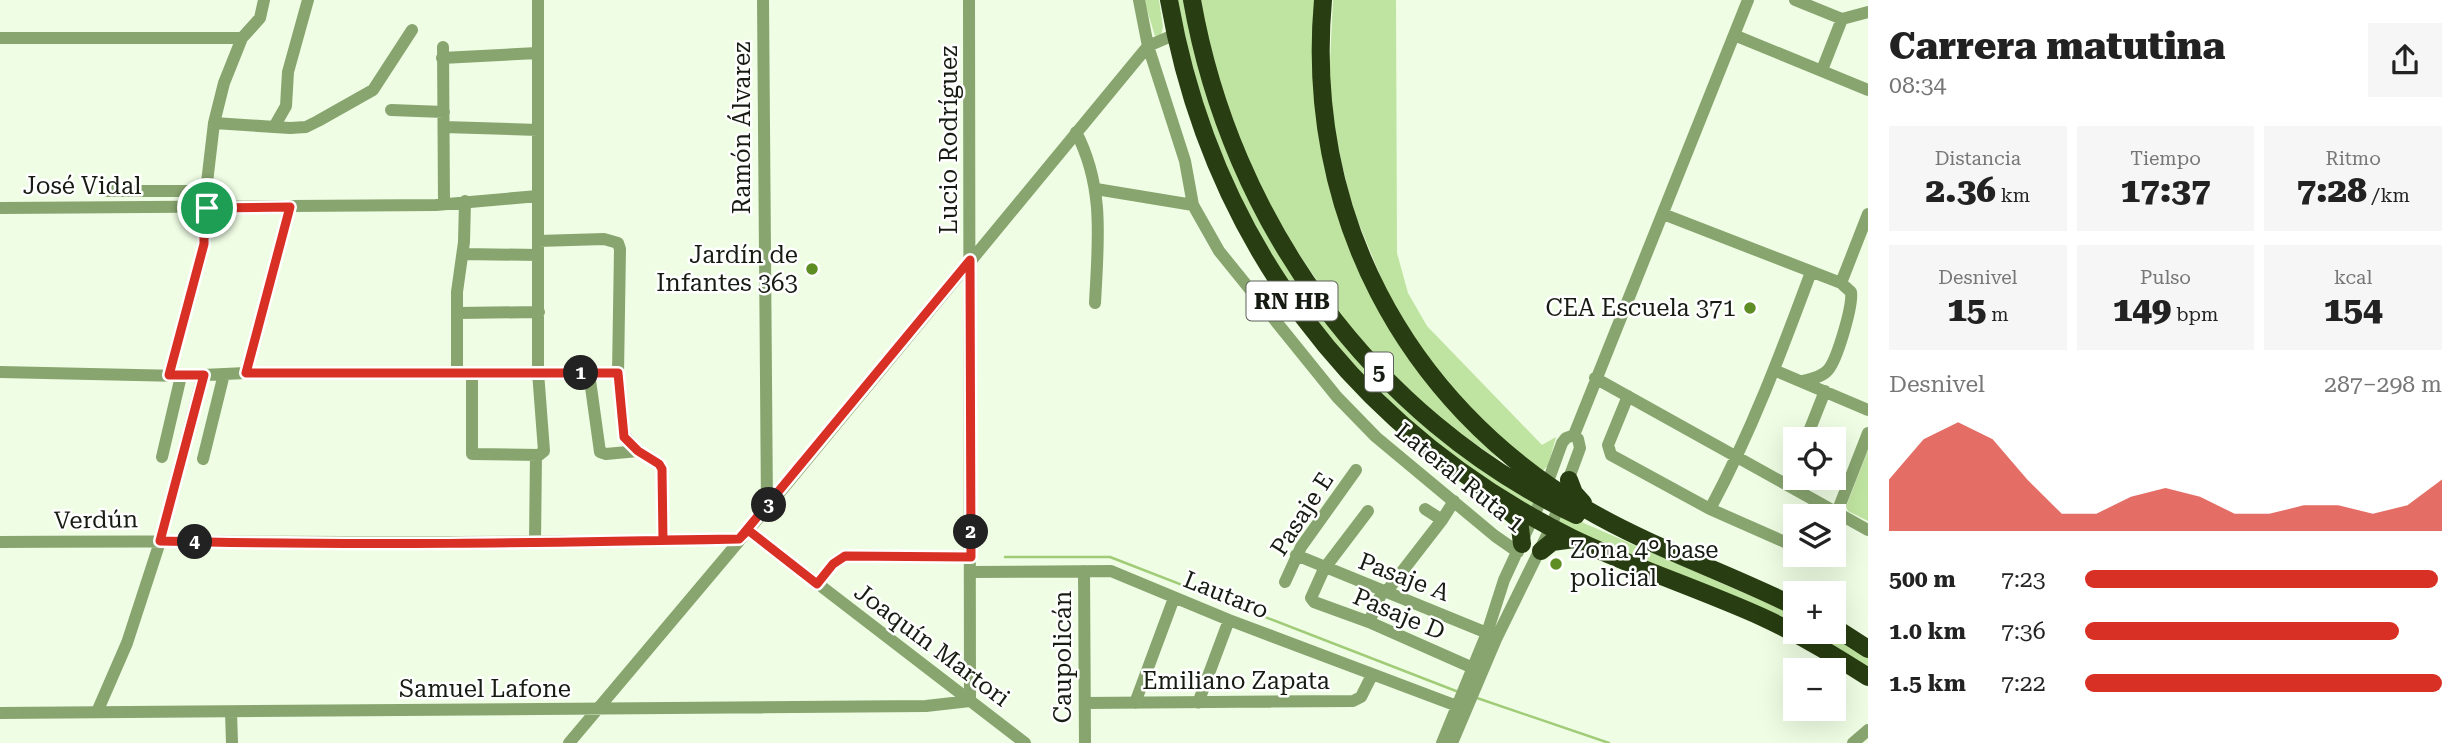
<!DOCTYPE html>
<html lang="es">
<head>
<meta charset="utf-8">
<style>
  :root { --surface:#fff; --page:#f6f6f6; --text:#222; --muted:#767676; --accent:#d93025 }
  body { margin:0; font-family:"Roboto Serif",serif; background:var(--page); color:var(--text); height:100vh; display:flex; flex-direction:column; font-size:26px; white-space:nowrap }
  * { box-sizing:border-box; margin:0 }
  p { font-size:23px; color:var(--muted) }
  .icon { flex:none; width:38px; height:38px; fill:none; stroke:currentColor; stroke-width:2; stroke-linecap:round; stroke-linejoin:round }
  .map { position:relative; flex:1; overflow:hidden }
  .side { display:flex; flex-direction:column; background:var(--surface); width:595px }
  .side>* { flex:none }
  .tools { position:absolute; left:1783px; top:427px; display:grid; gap:14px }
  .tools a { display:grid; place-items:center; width:63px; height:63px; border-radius:0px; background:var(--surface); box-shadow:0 7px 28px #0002; font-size:35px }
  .pin { position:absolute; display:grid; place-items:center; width:60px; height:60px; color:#fff; margin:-30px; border:4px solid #fff; border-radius:50%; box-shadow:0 2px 7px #0007 }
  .km { position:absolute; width:35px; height:35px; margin:-18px; border-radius:50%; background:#222; color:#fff; font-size:19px; line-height:35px; text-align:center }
  .round { display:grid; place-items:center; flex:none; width:74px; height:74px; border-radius:0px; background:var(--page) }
  .overview { display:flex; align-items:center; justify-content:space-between; height:119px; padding:0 21px }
  h1 { font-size:38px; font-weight:800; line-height:52px }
  .figures { display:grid; grid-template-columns:repeat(3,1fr); gap:10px; height:119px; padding:7px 21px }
  .figures div { display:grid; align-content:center; border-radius:0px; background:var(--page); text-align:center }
  .figures b { font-size:35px; font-weight:800 }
  .figures small { font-size:19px; font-weight:400 }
  .figures p { font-size:19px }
  .chart { height:196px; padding:14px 21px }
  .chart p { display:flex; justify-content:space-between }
  .chart svg { width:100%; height:126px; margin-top:7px; fill:var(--accent); opacity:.7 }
  ul { padding:0 21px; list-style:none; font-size:23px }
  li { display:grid; grid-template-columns:112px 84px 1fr; align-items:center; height:52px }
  li i { height:18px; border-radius:9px; background:var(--accent) }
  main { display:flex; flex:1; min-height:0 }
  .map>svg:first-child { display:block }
</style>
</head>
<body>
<main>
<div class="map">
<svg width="1868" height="743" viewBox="0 0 1868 743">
  <rect width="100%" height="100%" fill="#effde4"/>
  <path fill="#bfe3a0" d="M1144,0H1159L1163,27L1161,35L1155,36Z
    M1175,0H1186L1270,238L1308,299L1339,339L1374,377L1536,500L1531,508L1466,468L1369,386L1274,266L1210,136Z
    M1199,0H1317L1338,210L1452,412L1501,461L1451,428L1405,388L1349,328L1268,208L1224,103Z
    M1333,0H1396L1397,253L1408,293L1427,326L1542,445L1556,437L1548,466L1541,472L1475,415L1433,366L1389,297L1352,207L1335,134L1329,83Z
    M1868,450V521L1848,511L1846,507Z
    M1563,514L1795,615V628L1558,525Z
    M1803,632H1827L1868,656V670Z"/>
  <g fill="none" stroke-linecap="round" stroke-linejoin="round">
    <path stroke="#a0cc78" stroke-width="2.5" d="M1005,557H1110L1456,691
      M1477,698L1609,743"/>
    <path stroke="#88a56f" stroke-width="12" d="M763,0L767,508
      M1139,0L1148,46L1185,161L1193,205L1219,251L1337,397L1376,437L1495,536L1518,552
      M1795,0L1842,19L1868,12
      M1734,35L1868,90
      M0,38H242
      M443,47L444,202
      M442,58L537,53
      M1822,70L1842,19
      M391,110L444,112
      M214,123L290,128L306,127L318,121L373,90L412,30
      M274,127L286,106L288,72L308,0
      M444,127L538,130
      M1076,132C1105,188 1098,242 1095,303
      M1096,189L1193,205
      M107,191H206
      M0,208L436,205L538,196
      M207,208L206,191L214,123L224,83L242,38L260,18L264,0
      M1663,214L1841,283L1851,292C1853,306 1837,360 1828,370C1822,377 1811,379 1803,381
      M538,241L604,239L618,243L620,249L618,373L624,435L638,451L659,464L662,469L663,540
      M463,254L538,255
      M1841,283L1868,214
      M458,313L539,312
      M1774,370L1868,410
      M0,372L181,376L246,373H618
      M457,372V292L464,242L465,201
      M246,373L290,207
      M472,373V454L539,455L544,451L538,372V0
      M589,373L600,452L606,454L638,451
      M169,375L204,244V228L198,208
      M1595,378L1868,530
      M1628,396L1608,445L1611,455L1710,509L1796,547
      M1806,439L1825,391
      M162,457L181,376
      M203,459L224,374
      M1788,485L1796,465
      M1425,509L1442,520
      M1710,509C1751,433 1781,353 1811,272
      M1368,511L1324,569L1311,598L1314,602L1369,622L1473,668
      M1834,520L1868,433
      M748,530L1025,743
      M0,542C246,540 493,545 739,539
      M535,542L536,455
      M1296,555L1492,635
      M1084,571L1085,743
      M971,572L1111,571L1229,620L1457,706
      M1285,582L1301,547L1356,470
      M817,584L833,564L845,556L971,557
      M1387,591L1442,520L1454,501
      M1369,622L1382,592
      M1085,703L1353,701L1361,697L1372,675
      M1135,703L1174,598
      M1198,703L1229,620
      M97,712L127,643L158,548L203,375
      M231,712L232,743
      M0,713L926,706L970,701L969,0
      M569,743L767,508L1148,46L1176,34
      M1442,743L1487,633L1504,580L1542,498L1562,443L1566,438L1574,435L1748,0
      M1452,743L1497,637L1551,527L1580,448L1578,439L1574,435
      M1853,743L1868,730"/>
    <path stroke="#283d11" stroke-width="18" d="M1169,0C1211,240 1354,430 1572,538C1634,568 1700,589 1762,617C1799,634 1834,655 1868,677
      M1192,0C1231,222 1372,417 1576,515
      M1323,0C1304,210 1403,401 1584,508C1652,548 1726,572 1796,607
      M1569,480L1574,493L1583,503
      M1505,508L1519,520L1522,544
      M1541,551L1552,542L1574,539
      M1834,627L1868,649"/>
  </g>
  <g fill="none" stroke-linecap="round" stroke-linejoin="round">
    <g stroke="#fff" stroke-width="14">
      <path id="route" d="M207,208L290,207L246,373H618L624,437L638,451L659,464L662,469L663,540L739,539L748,530L817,584L833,564L845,556L971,557L970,260L739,539C546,543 352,546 160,541L204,375H169L204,244V228L198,208H207"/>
    </g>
    <use href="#route" stroke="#d93025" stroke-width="9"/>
  </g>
  <g fill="#5d8d23" stroke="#fff" stroke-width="2.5">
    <circle cx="812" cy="269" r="7"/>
    <circle cx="1750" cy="308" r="7"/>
    <circle cx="1556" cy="564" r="7"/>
  </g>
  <g text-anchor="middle" stroke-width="5" stroke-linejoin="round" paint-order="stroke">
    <g fill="#fff" stroke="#5d605a" stroke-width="2">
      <rect x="1246.5" y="281.5" width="91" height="39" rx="5"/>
      <rect x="1365" y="352.5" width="28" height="39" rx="5"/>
    </g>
    <g font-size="23" font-weight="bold" fill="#171c13">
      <text x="1292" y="309">RN HB</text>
      <text x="1379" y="380">5</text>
    </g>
    <g font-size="24" fill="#171c13" stroke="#fff">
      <text transform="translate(742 128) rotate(-90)" y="8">Ramón Álvarez</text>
      <text transform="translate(949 140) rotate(-90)" y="8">Lucio Rodríguez</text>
      <text x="82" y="194">José Vidal</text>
      <text transform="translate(1460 478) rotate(39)" y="8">Lateral Ruta 1</text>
      <text transform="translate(1302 514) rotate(-57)" y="8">Pasaje E</text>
      <text transform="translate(96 520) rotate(-1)" y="8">Verdún</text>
      <text transform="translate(1404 577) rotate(21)" y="8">Pasaje A</text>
      <text transform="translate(1226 595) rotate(22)" y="8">Lautaro</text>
      <text transform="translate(1399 614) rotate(23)" y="8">Pasaje D</text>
      <text transform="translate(932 645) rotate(37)" y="8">Joaquín Martori</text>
      <text transform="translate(1063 657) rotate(-90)" y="8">Caupolicán</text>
      <text x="1236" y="689">Emiliano Zapata</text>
      <text x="485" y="697">Samuel Lafone</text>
    </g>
    <g font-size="24" fill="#171c13" stroke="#fff" text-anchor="end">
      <text x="798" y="263">Jardín de<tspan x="798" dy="28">Infantes 363</tspan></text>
      <text x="1736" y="316">CEA Escuela 371</text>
      <text x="1570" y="558" text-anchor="start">Zona 4° base<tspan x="1570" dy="28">policial</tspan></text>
    </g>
  </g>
</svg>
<div class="tools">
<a><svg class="icon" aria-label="locate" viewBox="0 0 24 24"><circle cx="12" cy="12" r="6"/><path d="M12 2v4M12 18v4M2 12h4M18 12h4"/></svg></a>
<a><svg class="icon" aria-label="layers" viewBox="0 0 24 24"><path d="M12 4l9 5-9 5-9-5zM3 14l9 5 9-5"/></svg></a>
<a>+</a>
<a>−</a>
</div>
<div class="pin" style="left:207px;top:208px;background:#1e9e55"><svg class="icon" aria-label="arrive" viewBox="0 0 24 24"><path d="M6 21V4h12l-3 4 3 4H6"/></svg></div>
<b class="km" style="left:581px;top:373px">1</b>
<b class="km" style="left:971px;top:532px">2</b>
<b class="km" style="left:769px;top:505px">3</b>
<b class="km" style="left:195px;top:542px">4</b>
</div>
<section class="side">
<div class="overview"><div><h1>Carrera matutina</h1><p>08:34</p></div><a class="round"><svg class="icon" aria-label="share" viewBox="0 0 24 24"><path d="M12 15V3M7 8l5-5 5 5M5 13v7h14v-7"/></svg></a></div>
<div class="figures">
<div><p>Distancia</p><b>2.36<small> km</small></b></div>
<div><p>Tiempo</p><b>17:37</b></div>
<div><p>Ritmo</p><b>7:28<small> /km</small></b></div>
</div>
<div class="figures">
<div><p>Desnivel</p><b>15<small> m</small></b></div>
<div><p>Pulso</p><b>149<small> bpm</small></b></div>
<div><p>kcal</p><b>154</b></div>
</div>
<div class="chart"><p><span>Desnivel</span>287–298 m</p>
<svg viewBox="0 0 160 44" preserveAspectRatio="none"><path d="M0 44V26L10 12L20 6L30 12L40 26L50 38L60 38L70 32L80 29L90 32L100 38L110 38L120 35L130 35L140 38L150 35L160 26V44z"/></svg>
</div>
<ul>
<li><b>500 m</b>7:23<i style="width:99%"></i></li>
<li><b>1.0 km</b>7:36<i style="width:88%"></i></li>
<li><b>1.5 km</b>7:22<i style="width:100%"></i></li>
</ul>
</section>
</main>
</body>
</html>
